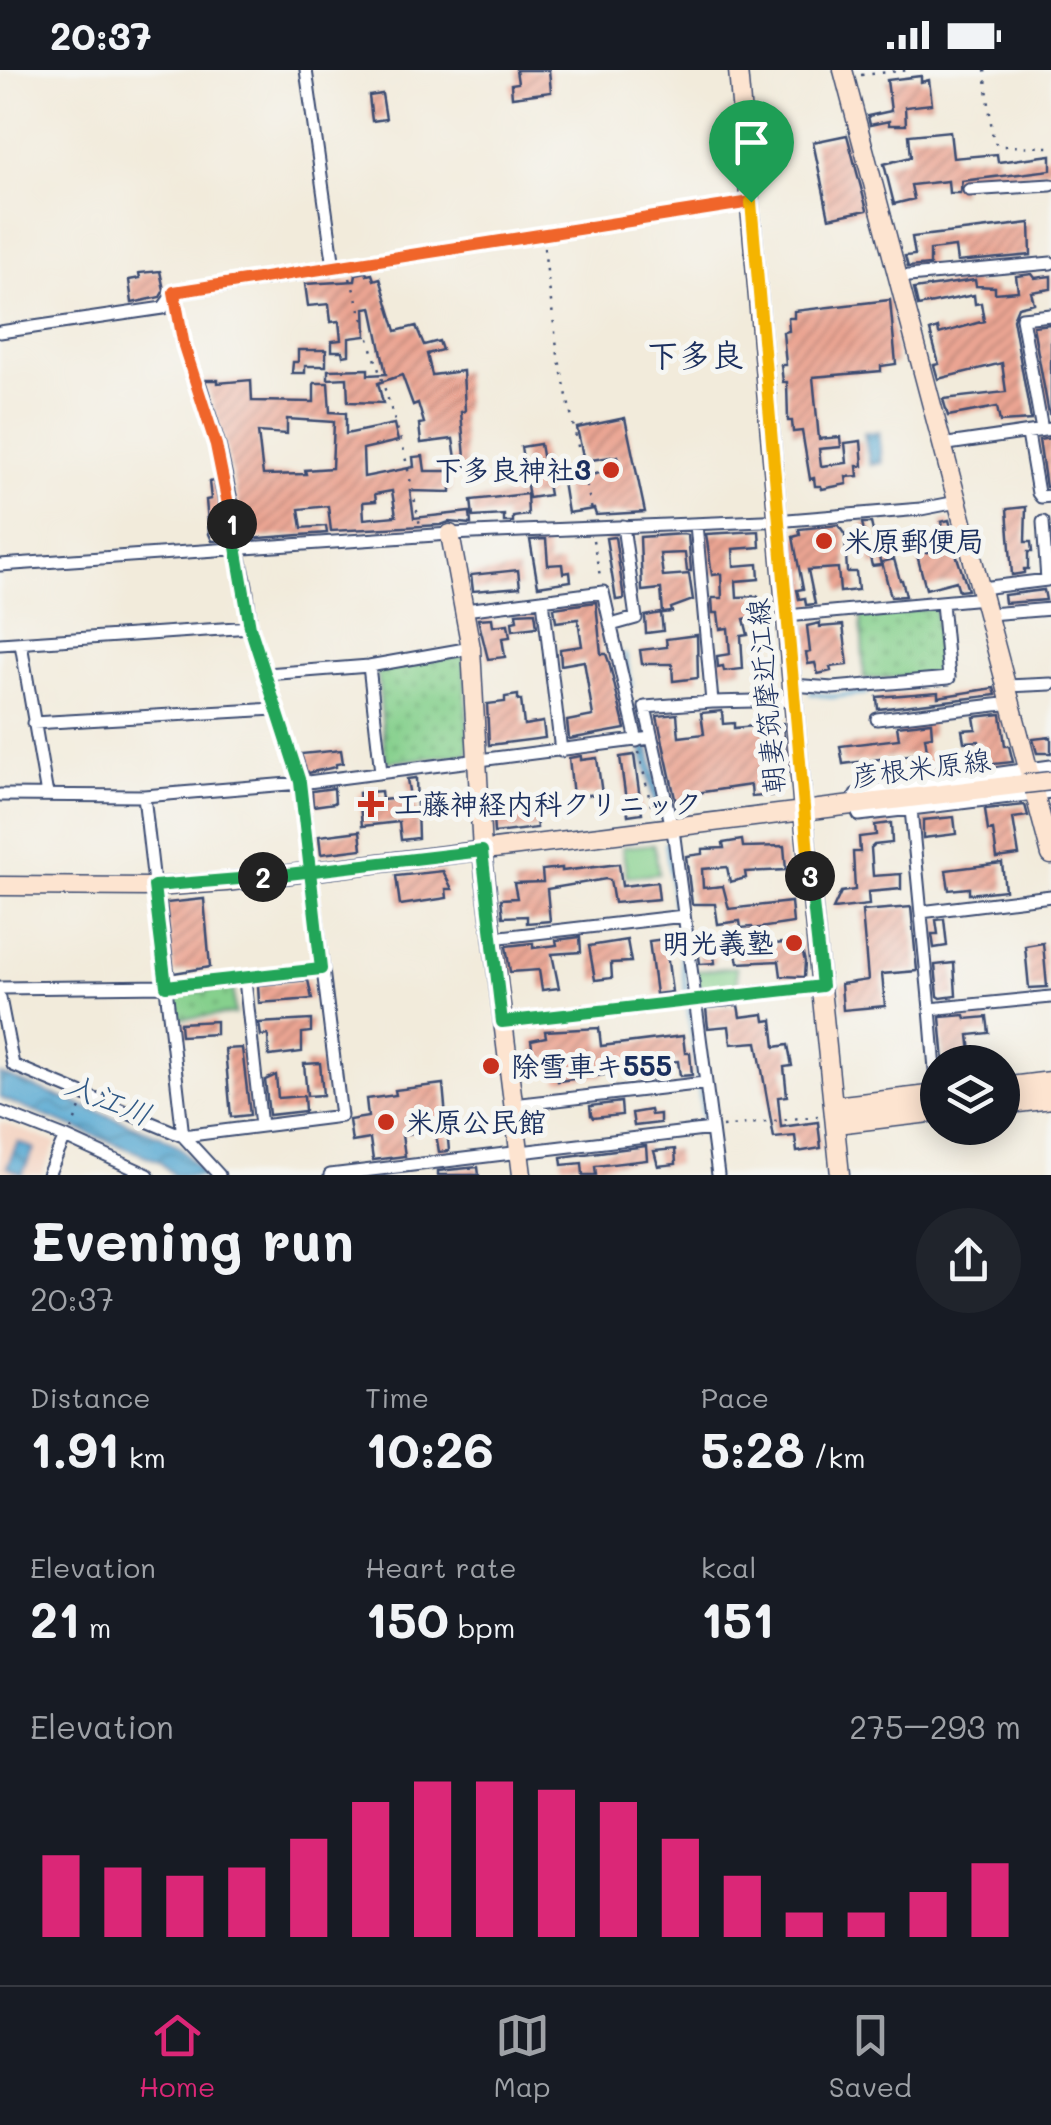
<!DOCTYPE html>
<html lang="en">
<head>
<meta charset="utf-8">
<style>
  :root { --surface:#171b24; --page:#20242c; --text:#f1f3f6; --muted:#9ea1a6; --line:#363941; --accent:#db2777 }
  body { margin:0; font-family:Mali,"Klee One",sans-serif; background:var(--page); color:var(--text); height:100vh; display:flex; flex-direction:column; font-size:38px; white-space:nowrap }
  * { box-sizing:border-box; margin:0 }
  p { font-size:32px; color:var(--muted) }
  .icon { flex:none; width:55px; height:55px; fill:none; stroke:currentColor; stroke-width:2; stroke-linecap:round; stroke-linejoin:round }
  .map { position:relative; height:1105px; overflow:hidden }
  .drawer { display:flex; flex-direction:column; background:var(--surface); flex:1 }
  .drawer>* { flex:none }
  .tools { position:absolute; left:920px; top:975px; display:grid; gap:20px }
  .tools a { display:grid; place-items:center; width:100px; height:100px; border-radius:50%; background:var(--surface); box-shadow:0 5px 25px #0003; font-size:50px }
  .pin { position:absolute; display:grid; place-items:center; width:85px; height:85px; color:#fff; margin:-102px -42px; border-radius:50% 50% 50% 0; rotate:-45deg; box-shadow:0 0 10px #0007 }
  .pin .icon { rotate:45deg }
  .km { position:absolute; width:50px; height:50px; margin:-25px; border-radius:50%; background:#222; color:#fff; font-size:28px; line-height:50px; text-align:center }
  .round { display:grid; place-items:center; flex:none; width:105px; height:105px; border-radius:52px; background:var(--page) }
  .head { display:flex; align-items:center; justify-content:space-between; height:170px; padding:0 30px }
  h1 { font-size:55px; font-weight:700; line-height:75px }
  .metrics { display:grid; grid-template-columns:repeat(3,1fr); gap:15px; height:170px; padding:10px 30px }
  .metrics div { display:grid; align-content:center }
  .metrics b { font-size:50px; font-weight:700 }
  .metrics small { font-size:28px; font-weight:400 }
  .metrics p { font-size:28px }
  .chart { height:280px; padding:20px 30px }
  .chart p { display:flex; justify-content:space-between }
  .chart svg { width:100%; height:180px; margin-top:10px; stroke:var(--accent); stroke-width:6 }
  .status { display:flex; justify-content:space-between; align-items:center; height:70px; padding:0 50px; background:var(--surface); direction:ltr }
  .status svg { height:28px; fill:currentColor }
  .menu { display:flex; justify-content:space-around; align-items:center; height:140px; border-top:2px solid var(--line); background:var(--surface); font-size:28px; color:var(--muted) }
  .menu a { display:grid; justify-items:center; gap:5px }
  .menu .active { color:var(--accent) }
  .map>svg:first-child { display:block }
</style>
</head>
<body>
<div class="status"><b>20:37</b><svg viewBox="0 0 49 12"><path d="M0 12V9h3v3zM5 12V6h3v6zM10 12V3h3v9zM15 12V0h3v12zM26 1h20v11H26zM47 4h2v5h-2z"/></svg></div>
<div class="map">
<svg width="1051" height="1105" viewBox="0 0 1051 1105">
  <defs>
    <pattern id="park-dots" width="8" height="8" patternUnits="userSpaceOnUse" patternTransform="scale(2.5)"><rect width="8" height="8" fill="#86d08d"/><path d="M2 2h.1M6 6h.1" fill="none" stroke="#6da976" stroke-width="1.8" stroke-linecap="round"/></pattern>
    <pattern id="water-waves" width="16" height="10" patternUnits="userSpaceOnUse" patternTransform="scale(2.5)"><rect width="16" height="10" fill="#56a8d1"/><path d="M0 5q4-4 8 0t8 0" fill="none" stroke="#4689ad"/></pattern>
    <pattern id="building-hatch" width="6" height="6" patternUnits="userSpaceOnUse" patternTransform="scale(2.5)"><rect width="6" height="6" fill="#eba593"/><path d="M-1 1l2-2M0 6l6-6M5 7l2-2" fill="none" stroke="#be877b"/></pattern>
  </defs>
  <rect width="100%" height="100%" fill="#f6f6f2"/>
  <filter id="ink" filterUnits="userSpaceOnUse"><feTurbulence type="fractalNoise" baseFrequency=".01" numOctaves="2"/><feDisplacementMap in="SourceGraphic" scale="20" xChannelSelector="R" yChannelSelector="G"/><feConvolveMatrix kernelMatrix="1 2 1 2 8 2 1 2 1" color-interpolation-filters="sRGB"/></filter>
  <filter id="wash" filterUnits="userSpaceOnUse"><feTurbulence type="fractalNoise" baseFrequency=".0048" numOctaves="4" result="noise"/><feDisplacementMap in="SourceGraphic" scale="40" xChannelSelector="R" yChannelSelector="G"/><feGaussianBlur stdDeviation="2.25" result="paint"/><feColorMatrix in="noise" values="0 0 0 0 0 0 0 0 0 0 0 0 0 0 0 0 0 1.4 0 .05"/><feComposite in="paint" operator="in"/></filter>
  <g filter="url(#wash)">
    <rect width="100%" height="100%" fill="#f2ebdb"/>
    <path fill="#f4d3c1" d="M0,1052L56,1073L41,1105H0Z"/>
    <path fill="#86d08d" stroke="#508076" stroke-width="2.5" d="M654,774L659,804L627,807L622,777Z
      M736,897L738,917L700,921L696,901Z"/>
    <path fill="url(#park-dots)" stroke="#508076" stroke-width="2.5" d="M935,538L942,600L939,605L864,609L861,544Z
      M464,586L469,684L386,692L377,598Z
      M233,918L235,944L175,949L173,923Z"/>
    <path fill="url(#water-waves)" stroke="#386c98" stroke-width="2.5" d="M879,362L882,393L870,395L864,363Z
      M641,676L649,678L663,745L657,746Z
      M0,1004L160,1066L180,1078L204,1105H174L159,1091L0,1028Z
      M18,1072L34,1079L22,1104L7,1097Z"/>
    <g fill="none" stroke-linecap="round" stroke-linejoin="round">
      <path stroke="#56a8d1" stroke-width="4" d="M625,585L631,615
        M811,623L830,627L866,623
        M666,773L711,1105"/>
    </g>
    <g id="blocks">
      <path fill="url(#building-hatch)" fill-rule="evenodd" d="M516,0H549L551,22L512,27L511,14L518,13Z
        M921,6V12L929,10L932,34L905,37L906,55H889V51L870,55L868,46L891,41L887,10Z
        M382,24L386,49L372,51L369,26Z
        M950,61L953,88L997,84L998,92L1051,85V100L962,111L960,123H949L948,111L911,115L914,129L894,134L884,94L911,87L909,65Z
        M847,65L867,140L829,148L813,72Z
        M1030,153L1031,185L957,192L955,177L930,180V195L908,197L905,186L915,185L912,167Z
        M160,201L164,220L160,227L132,233L129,210L140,208L139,203Z
        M366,202L367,205L372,204L374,210L380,208L396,261L416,256L424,275L439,271L442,280L427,284L432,305L463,301L465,341L461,342L466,399H452V388H456L453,369L421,373L419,354L424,353L418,333L413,335L402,305L378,313L383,333L348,332L347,308L328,309V300L368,299V305L386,304L372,237L365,238L366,266L349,268V285L343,286L342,281H332V271L341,270L339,251L331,252L329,234L308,236L305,214L355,211L356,204Z
        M1032,204L1035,208L1051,206V219L1031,222L1034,233L1018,237L1013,249L1031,350L1000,352L997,337L948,346L943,329L1006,322L1002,293L938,309L934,295L939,294L930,261L938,258L939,264L984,251L981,233L975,234L974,225L918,236L914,219L975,210L976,216L995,217V223L1018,221L1016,206Z
        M890,230L896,294L881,296V301L813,307L819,369L840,367L841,377L819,379L821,396L847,393L845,373L861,371L863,396H857L858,406L846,407L847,414L822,419L821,416H815L814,408L810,409L802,361L793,362L792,351H788L787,312H783L781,295H786L783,262L789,261L788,248H794V241Z
        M1051,254V344H1049L1033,256Z
        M298,280H326V296H305V303H292L293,292H298Z
        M205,310H218V313L251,310L252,331L314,332V313H328L330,342L346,343V364L394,354L398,371L363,379L364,407L414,397L413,387L423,386L425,401H451V422L410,421L414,448L470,442L471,454L449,452L441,455L331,461L328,436L299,439L302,458L326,456L327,463L246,469L225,373ZM287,349L334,352L332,398L305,400L306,404L263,405L258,362L287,364ZM392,421L396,446L364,449L363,432L376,431L375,424Z
        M625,348L645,442L596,445L594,439L568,443L563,412L620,398L618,386L584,391L577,358Z
        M1051,368V417H1046L1039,370Z
        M540,374L549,425L529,428L521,377Z
        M214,411L227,470L212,471L209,464L206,430L211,429L209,412Z
        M527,424L528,445L513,447V452H504V445L473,447L471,430Z
        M1026,437L1025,472H1031L1032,482H1028V499H1024V503L1012,505L1007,439Z
        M949,450L955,472L946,474L941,452Z
        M862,453H871L881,495L872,496Z
        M838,455L845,465L847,502H856L858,520L840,522L838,498L808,500L815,534L806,535L805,528L799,529L797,520L803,519L793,467L800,465L799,459Z
        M759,461L760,477L733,479L734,496L758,494L759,509L736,511L737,527L758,526L759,546L744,549L748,565L741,566L743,599L724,601L723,596L718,597L717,586L730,584L728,558L720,559L718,543H713L712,528H722L721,504L712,505L706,464Z
        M683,464L688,465L691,501H687L685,483L660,484L663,506L689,504L693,530L671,538L672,542L663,543L661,519L642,521L640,467Z
        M615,467L624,529L616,530L606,468Z
        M546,469L548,495L562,494L563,503L570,502L571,511L538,516L530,470Z
        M953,475L968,520L959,521L956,511L926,519L917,485Z
        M894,489L900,510H902L906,526L891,527L882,492Z
        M518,500L520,517L473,521L471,505Z
        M1044,520L1046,530L1005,533L1004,525Z
        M596,532L601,584H606L609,592L625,659L569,669L567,651L593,646L584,591L561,595L560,579L582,576L578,549L556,552L554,538Z
        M535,542L537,557L513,560L512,551L517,550L516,543Z
        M661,543L663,561L646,563L645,546Z
        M492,548L493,556L508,554L510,567L502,568L505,587L488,589L478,549Z
        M820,553V557L843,555L848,595L830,597L831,601L818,604L815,593L808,594L806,583L810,582L807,556Z
        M697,565L698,608L673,611L672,594H642L640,580L667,577L666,569Z
        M994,618L996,625L878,639L877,627L938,622V627Z
        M518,625V630H521L524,655L543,652L545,668L489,675L487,634L505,632V627Z
        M722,641L723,654L734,653V658L783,653L787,701L772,702L775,725L752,727L751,715L703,722L689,726L690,732L676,733L657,646L677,644L679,667L704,664L701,643Z
        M1001,644L1005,676H1009L1013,692L984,695L979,671L964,672L962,660L976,659L974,647Z
        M931,652L932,666L925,667L929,693L936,692L937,702L919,705L917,684L843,694L840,676L899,669L897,656Z
        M1051,667V683H1037L1033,669Z
        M341,680L343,693L336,694V697L307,703L301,684Z
        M634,685L642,743L628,745L620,687Z
        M581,686V690L597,688L602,724L573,726L569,688Z
        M416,708L418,768L401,770L399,752L362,756L359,723L381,721L382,730L410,727L407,709Z
        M334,718L335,733L313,736L312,721Z
        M1025,735L1028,746L1013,748L1019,785L997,788L993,760L988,761L985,739Z
        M535,741L537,758L494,763L493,746Z
        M954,747L956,764L923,768V750Z
        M891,753L892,773L874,775L871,778L873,806L901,804V819L868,822L869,835L833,839L841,822L855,820L853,782H860L859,767L876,765L875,755Z
        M360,761L362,779L321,784L319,766Z
        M742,770L743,777L784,776L786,800L745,802L746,808L730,812L727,797L702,799L703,818L723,816L729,839L791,832L793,853L753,859L752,857L741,858L740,851L718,854L715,834H692L686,786L702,784V779L724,778L723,773Z
        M1002,793L1005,820L969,824V818L949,820L946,800Z
        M619,794L622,816L657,812L659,829L614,833L610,810L606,809L547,819L550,851L527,853V846L503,847L501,829L517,828L514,813L543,812L542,800L562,798V801Z
        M443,801L452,819H446L447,828L400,835L396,806Z
        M204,829L210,897L174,903L166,833Z
        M911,837L917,901L882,904L885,936L843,940L841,914L868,910L862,841Z
        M944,849L947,876L934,878L932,864H938L936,850Z
        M580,867L581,882L552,884L559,918L542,920L539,900L510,902L506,876L533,873V878L557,875L556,870Z
        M665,869L672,922L656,924L649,871Z
        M627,870L631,892L611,893L612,908L595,910L589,876Z
        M800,871L805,892L804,907L781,906L779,891L738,893L735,879Z
        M1043,873L1047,917L1029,918L1025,876Z
        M713,878L715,893L700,894L698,879Z
        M954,893L956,926L941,928L938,926L935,895Z
        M308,910L312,929L259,933L258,915Z
        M738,935L740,947L764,944L765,951L772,950L775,977L788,975L792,996L784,997L787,1026L778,1027L781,1057L818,1052L821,1078L797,1082L795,1066L774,1068L757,972L731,974L729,956L708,958L706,938Z
        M965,945L966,949L987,947L989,963L969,965L972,992H944L940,947Z
        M311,950V962L302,963V982L269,986L268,965L261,966L259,953Z
        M216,951V964L181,966L180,953Z
        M599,958L601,976L683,966L685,983H690L692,1005L680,1006L678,991L652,993L654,1009L640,1011L638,995L631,996V991L603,994L604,1005L558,1011L555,987L534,990L531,970L546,967L545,961Z
        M242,978L250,1045L231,1047L225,979Z
        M320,993L323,1025L307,1026L304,994Z
        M276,1005L278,1028L304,1026L305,1041L269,1045L265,1010Z
        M443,1014L449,1081L439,1082L435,1058L402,1065L405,1086L373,1090L370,1069L352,1072L349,1050L368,1047L366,1029L396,1025L395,1020Z
        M621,1032L622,1045L593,1048L591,1045L590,1036Z
        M650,1040L651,1045L660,1044V1053L634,1056L632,1043Z
        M646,1076L647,1090L595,1096L596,1105H583L582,1093L562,1095L561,1087Z
        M675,1079L676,1094L658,1096L654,1081Z
        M478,1097L479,1105H438V1101Z"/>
    </g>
  </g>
  <g filter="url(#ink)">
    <use href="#blocks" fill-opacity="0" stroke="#3b4b71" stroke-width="2.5"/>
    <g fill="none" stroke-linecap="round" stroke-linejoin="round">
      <g stroke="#3b4b71" stroke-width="15">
        <path id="street" d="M306,0L334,197
          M969,120L1051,115
          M898,207L1051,193
          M0,262L163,238L174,223L751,132
          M1042,360L1022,248L1051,245
          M1028,364L1038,423L1041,427L1051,426
          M941,375L1051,359
          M696,454L712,632L794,630
          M0,495L450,464L788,450L921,439L957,432
          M981,518L1047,510L1043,452
          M543,530L561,681
          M465,540L603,522L637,671
          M989,544L1051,539
          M787,546L984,528
          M611,555L636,548L623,456
          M0,574L251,557
          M21,574L47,725
          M369,596L381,702
          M267,604L369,596L471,578
          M792,615L833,618L949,608L942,533
          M1007,616L1051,614
          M712,632L645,637L674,767L718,1105
          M877,649L1012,633
          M33,653L275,639
          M1051,696L871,721L856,724L853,733L859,745L911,739L930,939L1051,927
          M0,725L144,726L300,713L651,668
          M144,726L183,1066L341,1046L300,713L251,557L246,515L216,375L184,276L174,223
          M911,739L1051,722
          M921,842L1051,826
          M492,868L684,846
          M245,910L261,1056
          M0,918L166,916L321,899
          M0,928L13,995L183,1066L219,1105
          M930,939L937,1024
          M502,951L822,916
          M513,1035L705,1013
          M0,1042L67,1068L148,1105
          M48,1105L65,1067
          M330,1105L712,1059"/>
      </g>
      <g stroke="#3b4b71" stroke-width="21">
        <path id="secondary" d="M843,0L1051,785
          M450,464L471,578L482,781L522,1105
          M0,816L154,817L226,812L803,741L738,0
          M1002,1017L1051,1011
          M1002,1035L1051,1029
          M834,1036L938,1024
          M836,1054L938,1042
          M840,1105L803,741L1024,714"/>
      </g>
      <path stroke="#3b4b71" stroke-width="2.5" stroke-dasharray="2.5 8" stroke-linecap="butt" d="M985,0L993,70L998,76L1051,77
        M861,5L909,0
        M544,178L558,285L593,445
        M350,208L403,377L420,455
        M593,470L601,511
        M639,682L653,744
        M722,1057L818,1046
        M71,1060L81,1035"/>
      <use href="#street" stroke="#fff" stroke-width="11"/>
      <use href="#secondary" stroke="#fde4d0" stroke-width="18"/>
      <g stroke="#3b4b71" stroke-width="21" stroke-linecap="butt">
        <path id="secondary-bridge" d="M1024,714L1051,711"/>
      </g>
      <use href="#secondary-bridge" stroke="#fde4d0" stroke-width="18"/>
    </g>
  </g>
  <g fill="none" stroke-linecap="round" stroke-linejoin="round" filter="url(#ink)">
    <g stroke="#fff" stroke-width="20">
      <path id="split-1" d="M232,454L216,375L184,276L174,222L751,132"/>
    </g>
    <g stroke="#fff" stroke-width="20">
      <path id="split-2" d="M232,454L250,557L300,712L321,899L166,916L154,816L263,807"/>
    </g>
    <g stroke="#fff" stroke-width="20">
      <path id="split-3" d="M263,807L482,781L502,952L822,916L810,806"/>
    </g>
    <g stroke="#fff" stroke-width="20">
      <path id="split-4" d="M751,132L810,806"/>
    </g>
    <use href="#split-1" stroke="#f0652b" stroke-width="12"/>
    <use href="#split-2" stroke="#22a559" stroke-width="12"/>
    <use href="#split-3" stroke="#22a559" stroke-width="12"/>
    <use href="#split-4" stroke="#f5b400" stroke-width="12"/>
  </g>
  <g fill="#c8321e" stroke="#f6f6f2" stroke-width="4">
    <circle cx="611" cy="400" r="10"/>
    <circle cx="824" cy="471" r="10"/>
    <path d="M366 719h10v10h10v10h-10v10h-10v-10h-10v-10h10z"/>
    <circle cx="794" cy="873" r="10"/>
    <circle cx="491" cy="996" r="10"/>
    <circle cx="386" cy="1052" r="10"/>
  </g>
  <g text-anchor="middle" stroke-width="10" stroke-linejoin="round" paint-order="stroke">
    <g font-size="28" font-weight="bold" fill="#1b2f5e" stroke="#f6f6f2" text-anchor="start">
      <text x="591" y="410" text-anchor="end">下多良神社3</text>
      <text x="844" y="481">米原郵便局</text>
      <text x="394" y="744">工藤神経内科クリニック</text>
      <text x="774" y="883" text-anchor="end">明光義塾</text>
      <text x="511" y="1006">除雪車キ555</text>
      <text x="406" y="1062">米原公民館</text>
    </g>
    <g font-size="28" fill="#1b2f5e" stroke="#f6f6f2">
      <text transform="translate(766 626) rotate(-95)" y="10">朝妻筑摩近江線</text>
      <text transform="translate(921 698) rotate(-7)" y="10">彦根米原線</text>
    </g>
    <g font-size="30" font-style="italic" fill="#305986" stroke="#f6f6f2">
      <text transform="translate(108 1030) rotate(22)" y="10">入江川</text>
    </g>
    <g font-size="32" font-weight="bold" fill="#1b2f5e" stroke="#f6f6f2">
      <text x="695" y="297">下多良</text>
    </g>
  </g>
</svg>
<div class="tools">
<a><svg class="icon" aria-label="layers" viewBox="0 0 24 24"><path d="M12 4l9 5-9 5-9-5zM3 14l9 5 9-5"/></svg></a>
</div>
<div class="pin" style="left:751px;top:132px;background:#1e9e55"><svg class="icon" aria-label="arrive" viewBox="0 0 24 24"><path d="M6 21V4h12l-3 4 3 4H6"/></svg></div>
<b class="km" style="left:232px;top:454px">1</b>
<b class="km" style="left:263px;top:807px">2</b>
<b class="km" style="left:810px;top:806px">3</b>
</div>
<section class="drawer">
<div class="head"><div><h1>Evening run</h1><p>20:37</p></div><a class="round"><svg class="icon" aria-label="share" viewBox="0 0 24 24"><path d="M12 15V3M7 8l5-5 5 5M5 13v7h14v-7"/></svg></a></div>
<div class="metrics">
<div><p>Distance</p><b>1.91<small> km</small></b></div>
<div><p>Time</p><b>10:26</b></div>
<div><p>Pace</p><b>5:28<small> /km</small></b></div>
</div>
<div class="metrics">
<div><p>Elevation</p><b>21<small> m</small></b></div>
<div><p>Heart rate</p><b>150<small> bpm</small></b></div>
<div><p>kcal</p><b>151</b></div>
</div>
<div class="chart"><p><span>Elevation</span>275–293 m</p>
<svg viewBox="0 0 160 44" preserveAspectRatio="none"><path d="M5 44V24M15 44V27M25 44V29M35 44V27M45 44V20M55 44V11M65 44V6M75 44V6M85 44V8M95 44V11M105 44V20M115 44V29M125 44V38M135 44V38M145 44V33M155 44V26"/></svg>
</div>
</section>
<nav class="menu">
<a class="active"><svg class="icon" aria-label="home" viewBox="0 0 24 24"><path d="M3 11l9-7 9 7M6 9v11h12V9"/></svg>Home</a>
<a><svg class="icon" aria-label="map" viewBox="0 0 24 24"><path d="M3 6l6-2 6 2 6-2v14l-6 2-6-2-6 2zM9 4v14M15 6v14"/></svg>Map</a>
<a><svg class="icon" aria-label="saved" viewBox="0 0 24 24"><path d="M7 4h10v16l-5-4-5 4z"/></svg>Saved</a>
</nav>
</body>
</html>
